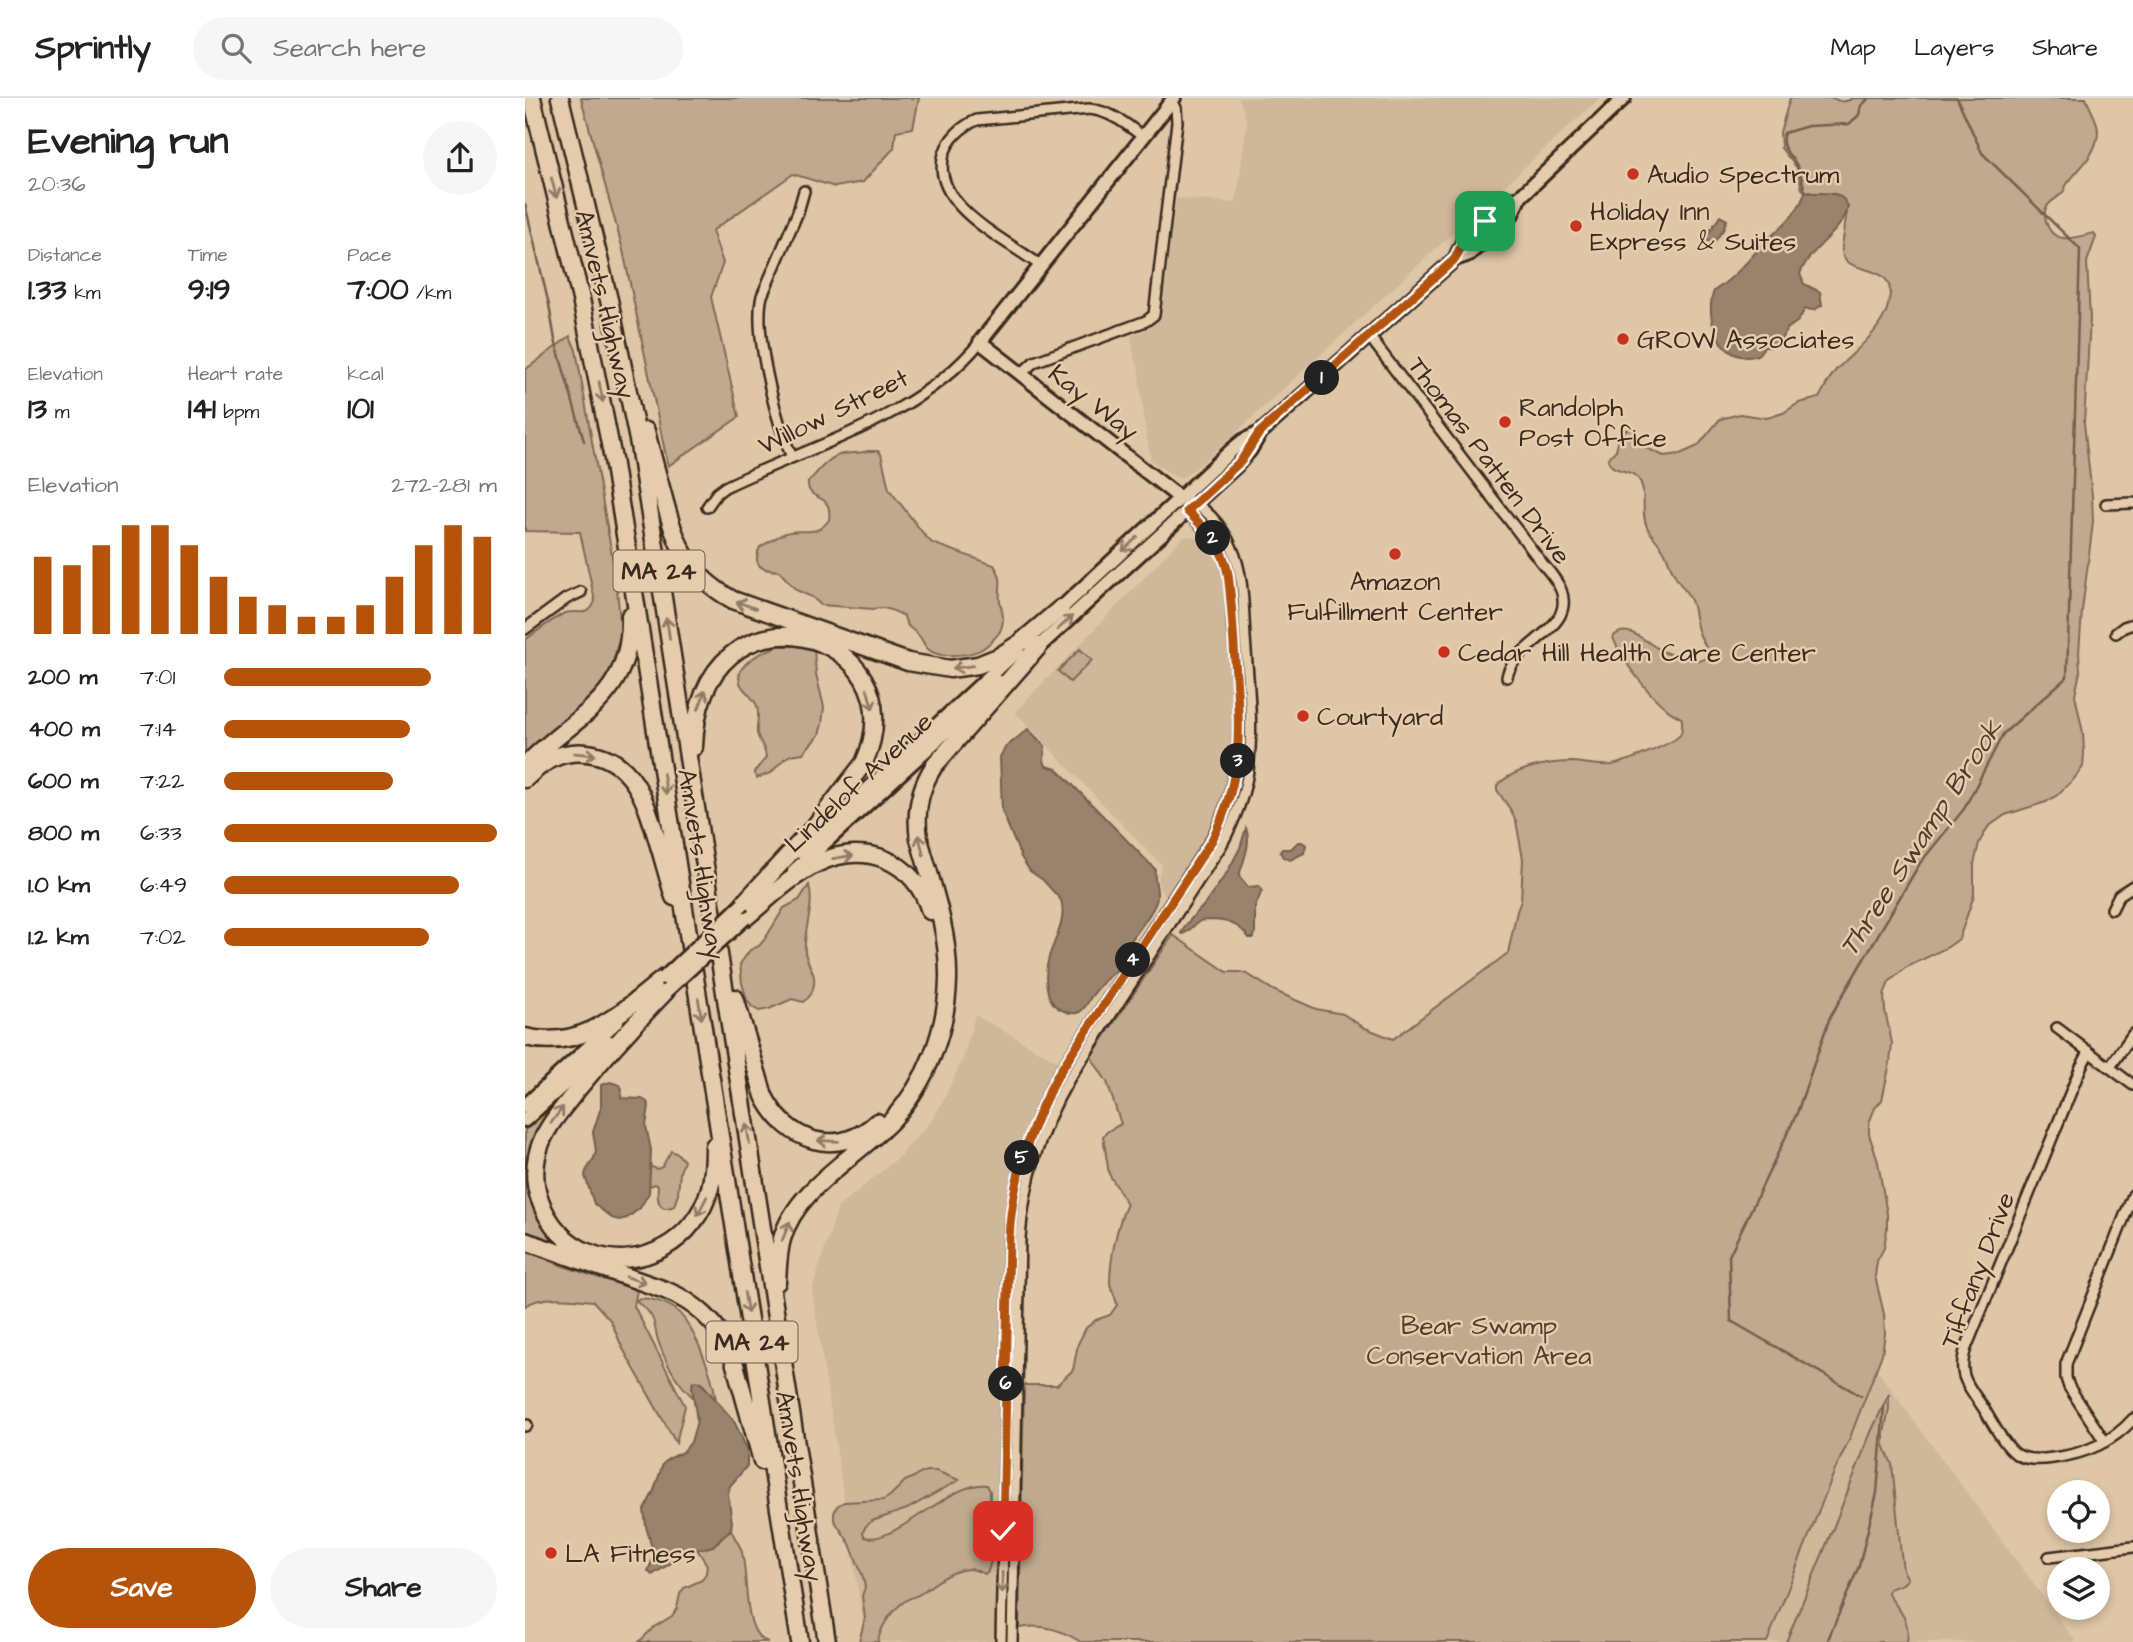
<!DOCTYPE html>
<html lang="en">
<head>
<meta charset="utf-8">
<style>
  :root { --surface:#fff; --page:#f6f6f6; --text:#222; --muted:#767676; --line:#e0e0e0; --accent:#b45309 }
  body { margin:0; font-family:"Architects Daughter",sans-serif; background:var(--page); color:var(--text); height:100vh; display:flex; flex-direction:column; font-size:26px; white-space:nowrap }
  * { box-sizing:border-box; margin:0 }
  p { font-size:23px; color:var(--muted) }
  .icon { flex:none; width:38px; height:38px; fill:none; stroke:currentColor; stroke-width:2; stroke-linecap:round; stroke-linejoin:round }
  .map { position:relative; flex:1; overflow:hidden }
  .sheet { display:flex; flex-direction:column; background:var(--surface); width:525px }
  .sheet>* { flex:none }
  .fabs { position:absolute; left:1522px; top:1382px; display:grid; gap:14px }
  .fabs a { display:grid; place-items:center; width:63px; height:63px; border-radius:50%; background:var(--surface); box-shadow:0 4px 10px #0003; font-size:35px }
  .pin { position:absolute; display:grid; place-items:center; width:60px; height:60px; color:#fff; margin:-30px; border-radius:14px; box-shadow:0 4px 10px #0006 }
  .km { position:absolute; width:35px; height:35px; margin:-18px; border-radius:50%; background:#222; color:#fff; font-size:19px; line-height:35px; text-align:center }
  .round { display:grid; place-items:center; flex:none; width:74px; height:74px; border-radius:37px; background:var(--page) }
  .headline { display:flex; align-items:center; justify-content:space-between; height:119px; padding:0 28px }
  h1 { font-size:38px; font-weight:800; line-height:52px }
  .figures { display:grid; grid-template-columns:repeat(3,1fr); gap:10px; height:119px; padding:7px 28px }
  .figures div { display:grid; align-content:center }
  .figures b { font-size:30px; font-weight:800 }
  .figures small { font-size:19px; font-weight:400 }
  .figures p { font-size:19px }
  .chart { height:196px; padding:14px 28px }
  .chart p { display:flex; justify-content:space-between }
  .chart svg { width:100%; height:126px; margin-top:7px; stroke:var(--accent); stroke-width:6 }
  .action { display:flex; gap:14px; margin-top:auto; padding:14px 28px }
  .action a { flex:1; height:80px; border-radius:42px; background:var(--accent); color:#fff; font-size:28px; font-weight:800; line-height:80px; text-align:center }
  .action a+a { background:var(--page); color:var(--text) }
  ul { padding:0 28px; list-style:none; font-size:23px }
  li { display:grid; grid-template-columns:112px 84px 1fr; align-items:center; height:52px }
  li i { height:18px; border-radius:9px; background:var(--accent) }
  header { display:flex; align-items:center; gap:42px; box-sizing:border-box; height:98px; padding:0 35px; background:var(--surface); border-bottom:2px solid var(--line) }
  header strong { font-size:33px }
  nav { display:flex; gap:38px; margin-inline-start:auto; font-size:24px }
  .search { width:490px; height:63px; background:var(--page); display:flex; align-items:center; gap:18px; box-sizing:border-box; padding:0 24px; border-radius:38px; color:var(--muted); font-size:26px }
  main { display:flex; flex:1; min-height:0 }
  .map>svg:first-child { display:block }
</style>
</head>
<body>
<header>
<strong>Sprintly</strong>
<div class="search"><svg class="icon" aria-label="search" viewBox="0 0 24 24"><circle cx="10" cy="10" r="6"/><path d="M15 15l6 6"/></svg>Search here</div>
<nav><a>Map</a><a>Layers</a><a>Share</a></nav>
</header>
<main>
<section class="sheet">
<div class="headline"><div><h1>Evening run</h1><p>20:36</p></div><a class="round"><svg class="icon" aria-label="share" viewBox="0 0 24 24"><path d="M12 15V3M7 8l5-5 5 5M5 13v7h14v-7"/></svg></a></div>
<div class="figures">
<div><p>Distance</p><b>1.33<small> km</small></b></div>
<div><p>Time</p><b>9:19</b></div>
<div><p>Pace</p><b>7:00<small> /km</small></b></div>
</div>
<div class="figures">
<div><p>Elevation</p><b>13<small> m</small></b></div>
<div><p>Heart rate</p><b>141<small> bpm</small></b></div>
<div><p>kcal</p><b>101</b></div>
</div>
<div class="chart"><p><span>Elevation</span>272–281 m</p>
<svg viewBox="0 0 160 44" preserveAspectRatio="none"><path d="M5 44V17M15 44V20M25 44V13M35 44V6M45 44V6M55 44V13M65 44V24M75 44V31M85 44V34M95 44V38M105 44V38M115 44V34M125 44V24M135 44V13M145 44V6M155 44V10"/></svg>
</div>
<ul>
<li><b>200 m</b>7:01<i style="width:76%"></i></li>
<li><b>400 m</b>7:14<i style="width:68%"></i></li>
<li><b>600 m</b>7:22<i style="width:62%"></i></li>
<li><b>800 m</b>6:33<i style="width:100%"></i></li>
<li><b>1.0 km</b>6:49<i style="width:86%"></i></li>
<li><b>1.2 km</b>7:02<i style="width:75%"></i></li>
</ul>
<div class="action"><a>Save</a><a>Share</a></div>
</section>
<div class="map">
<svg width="1608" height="1544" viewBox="0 0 1608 1544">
  <rect width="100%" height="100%" fill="#dec6a7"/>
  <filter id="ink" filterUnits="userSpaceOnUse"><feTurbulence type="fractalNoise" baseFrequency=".0143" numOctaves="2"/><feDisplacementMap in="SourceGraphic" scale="14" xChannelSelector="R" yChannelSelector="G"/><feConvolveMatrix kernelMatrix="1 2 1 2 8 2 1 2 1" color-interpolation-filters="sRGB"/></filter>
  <g filter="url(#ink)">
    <path fill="#cfb89a" d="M714,0H1075L682,361L658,379L652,380L626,363L620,329L613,267L610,263L606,238L625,230L635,217L651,100L711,105L722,24Z
      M667,438L674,441L684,451L692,464L697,479L709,646L704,685L691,721L643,799L634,790L633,778L637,768L490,614L658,439Z
      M450,917L534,964L513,1000L497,1038L484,1087L480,1112L477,1161L470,1544H341L287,1192L313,1109L373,1060L408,1021L420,999L438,960Z
      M1349,1268L1551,1544H1236Z"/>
    <path fill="#c0a98e" stroke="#7e6a56" stroke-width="2" d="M56,0H394L388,30L371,33L369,50L338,84L310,89L268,76L187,133L198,165L186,199L214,319L143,368L98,152Z
      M1265,0H1308C1316,5 1321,4 1329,0H1561C1566,14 1576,26 1572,41C1568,60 1553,71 1542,86C1540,89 1540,93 1537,95C1532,101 1524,103 1521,110C1519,114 1520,121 1522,126C1529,148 1553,139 1569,135L1571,139L1562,164L1565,221L1559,325L1567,398L1568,424L1557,513L1554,555L1555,574L1550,597L1558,635L1559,655L1558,669L1548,682L1531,698L1521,704L1480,717L1463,729L1454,745L1449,766V797L1434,841L1423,849L1380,870L1364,884L1359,897L1360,913L1367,945L1365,965L1357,1002L1350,1010L1344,1025V1036L1353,1064L1362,1116V1131L1359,1150L1352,1163L1350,1178L1359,1216L1360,1236L1357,1256L1324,1342L1310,1372L1242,1544H556C536,1532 517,1525 494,1530L499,1287H532L548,1272L553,1246L561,1230L571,1222L585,1217L592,1207C591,1199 586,1192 585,1185C585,1162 592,1126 602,1106L584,1076L578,1038L583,1033L596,1026L582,984L566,959L648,837L702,874H715L722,876L750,893L791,911L818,916L838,929L868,941L983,855L992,813L996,803L998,761L991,723L985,711L972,692V688C988,670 1024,664 1048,664C1061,665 1072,668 1086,667C1098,665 1148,646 1155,637C1158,632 1157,626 1157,621C1153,617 1147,616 1143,612C1125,598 1095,561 1088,539C1102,523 1123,546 1137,553C1150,559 1166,565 1180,561C1185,548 1176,544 1173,532C1170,523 1170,514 1167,505C1164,496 1158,490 1153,483C1147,474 1144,463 1139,453C1134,445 1128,439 1123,431C1114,416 1124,392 1112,379C1103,370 1084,375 1083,360L1091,352L1095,337L1100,332L1108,331L1119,349L1139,358L1155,356L1173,348L1195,321L1215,316L1242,320L1258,315L1274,305L1294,300C1299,291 1304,280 1311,272C1332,250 1365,228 1365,194C1365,166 1324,176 1318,157C1315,151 1318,143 1319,136C1320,128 1320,122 1322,115L1311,96L1286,95L1277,91L1272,70L1256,50L1255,34Z
      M45,238L51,252L91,480L96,534L83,582L69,598L0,657V542C12,533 25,523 38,516C50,509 63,523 70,503L55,434L0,433V272Z
      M343,353H353L356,356L364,391L401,439L407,445L469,467C480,484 473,486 475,504C477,513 480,521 476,531C474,537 463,547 457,551C447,557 414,561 404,552C400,549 398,543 395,539C387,529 382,532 379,518C369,513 360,508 349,511L296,507L287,499L271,492L254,473C238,472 226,469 235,449C243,445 252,438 261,435C278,429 290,441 304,422C308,392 282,406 283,384C292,375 302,361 314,357C324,354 334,356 343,353Z
      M253,548H272L289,552L291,576L299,609L297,626L294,637L278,655L266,657L259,661L246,675L232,680L229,674L241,660C241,650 234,644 232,635C231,626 235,617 232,608C228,599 220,594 216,587C206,566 240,553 253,548Z
      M555,551L567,562L545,584L533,573Z
      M284,787C290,810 278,831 280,854C282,866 291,874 289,886C288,894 285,900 278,904L267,901L244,911L234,913L227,909L222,902L217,885L215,866L225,852L234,848L240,841L259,810L274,802Z
      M50,985L5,1074L50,1153L0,1138V1032Z
      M146,1053L153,1056L159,1063L155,1074L153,1096L149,1108C132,1116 132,1099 133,1088L130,1086L124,1088V1068L132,1071L137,1069Z
      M0,1152L38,1168L112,1192L109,1208L160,1308L151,1345L97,1249L86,1223L68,1203C47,1201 18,1196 0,1208Z
      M115,1200C125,1200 139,1204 147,1209C168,1222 188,1278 191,1302L176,1284H168L167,1289L169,1300C154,1287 142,1267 135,1248C127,1228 134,1219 113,1205L112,1202Z
      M1364,1296V1311L1359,1335V1347L1367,1366L1376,1456L1378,1472L1383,1481L1378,1486L1364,1491L1363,1496C1374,1513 1386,1521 1382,1544H1261L1309,1428L1346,1334Z
      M401,1373H411L434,1382L382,1411L347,1423L340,1429L338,1435L340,1439C369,1448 428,1381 462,1387L465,1393V1439L468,1456L463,1473L460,1476C455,1475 451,1471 445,1471C427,1471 409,1486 395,1496C391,1499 385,1499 380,1503C367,1512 355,1529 353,1544H334L340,1520L337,1498L340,1489L338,1479L325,1446L309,1422V1415L312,1408L319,1404L358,1402L365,1398L380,1383Z
      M206,1431C208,1438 213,1444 216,1451C224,1473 216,1537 243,1544H114L129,1529L147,1518L152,1510L155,1496L159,1490L177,1482L181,1475L182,1467L172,1451C186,1452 197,1441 206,1431Z"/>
    <path fill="#99836d" stroke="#735f4d" stroke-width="2" d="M1280,94C1295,97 1317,90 1323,109C1318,134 1284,150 1275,176L1279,186L1295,194L1297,207L1289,212L1280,211L1273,223L1262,231L1255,243L1247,249H1239L1233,257C1197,269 1178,221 1189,193C1212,178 1222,163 1240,144C1255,130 1275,114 1280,94Z
      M1195,118L1202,122L1199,128L1200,129L1188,146L1180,141Z
      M503,631L520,648L519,662L521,668L532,671L630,771C628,782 635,794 631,804C624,824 590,856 592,872C582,880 574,888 566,899C563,903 561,909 557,912C551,918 543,915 537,912C519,905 519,875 524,859C530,840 542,822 536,802L518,782L505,773L496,759L477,713L475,659L480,650Z
      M721,730C727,745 718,763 714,778L723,789L734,788L737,792L730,810V834L729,840H724C714,825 700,822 683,822C678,823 677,821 672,825C667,829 664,833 658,836L656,835L663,824L680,806L703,773L715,750Z
      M773,744H777L781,747L779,755L765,762L758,759L755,754L757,751H766Z
      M85,984L95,987L97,991L96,1000L117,1001L122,1004L124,1008L121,1028L126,1052L124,1095L115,1110L102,1120L94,1122L87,1120L69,1106L60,1078L61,1073L69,1060L71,1053L68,1034L76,1009V987Z
      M171,1283L178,1287L209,1323L222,1351V1368L205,1388L203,1396L207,1424L206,1431L188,1448L165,1453L127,1477L123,1473L129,1458L121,1428L119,1412L128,1395L138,1366L143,1361L158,1354L166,1344L172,1323L167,1289L168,1284Z"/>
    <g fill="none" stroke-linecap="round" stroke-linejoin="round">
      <path stroke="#735f4d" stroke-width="2.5" d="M1280,94C1278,85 1276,74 1271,66C1264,55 1254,49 1259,35L1283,28L1324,26L1334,17L1336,8L1344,0
        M0,106L24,207L30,242L59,343
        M1336,1298L1206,1223L1204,1158L1272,1015L1305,919L1395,765L1439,711L1478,636L1542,579L1555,151L1457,55L1432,0
        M1302,1544L1334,1468L1352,1395L1359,1308"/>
      <g stroke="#3b2a1e" stroke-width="14">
        <path id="street" d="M516,168C483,142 404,108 419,56C424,40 437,28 452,22L564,11C585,13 602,26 618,39
          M844,238L1017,465C1024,473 1032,482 1036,492C1051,532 989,544 982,579
          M496,276L509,264L621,223L629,217L652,24L651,10L646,4
          M267,359C251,324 228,234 237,198L273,114L279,93
          M1581,406L1608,405
          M182,409L192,395L200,389C286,347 393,321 455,244
          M0,531L41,501L56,494
          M1591,535L1599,529L1608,526
          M1587,811L1594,797L1608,788
          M1532,930L1608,987
          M1564,954L1556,969L1441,1250C1432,1277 1442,1286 1457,1308C1467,1323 1477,1345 1491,1356C1502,1363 1516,1362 1528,1360C1559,1356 1587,1345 1608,1321
          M1585,969L1608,936
          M0,1328L2,1327
          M1580,1344L1544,1289L1541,1280V1266L1608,1097
          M1524,1459L1608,1449
          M476,1544L484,1140C488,1081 505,1027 534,975L686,742C724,669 714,612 708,534C706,508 707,479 697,455C689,436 672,426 660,410
          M487,1544L495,1140C499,1083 515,1031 544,981L696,748C709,724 719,700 723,673C729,628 723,584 720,539C718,510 719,477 707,450C698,429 678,404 655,400"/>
      </g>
      <g stroke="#3b2a1e" stroke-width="18">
        <path id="secondary" d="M649,0L455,244L655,400
          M930,161L938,144L981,103L994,100
          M531,515L707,352L718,343L735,335L930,161L944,156L959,143L987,116L994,100L1099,0
          M509,553L711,368L725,352L735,335
          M275,754L493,552
          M269,773L475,584
          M0,1008L92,923
          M0,1022L85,944"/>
      </g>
      <g stroke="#3b2a1e" stroke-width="21">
        <path id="highway" d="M7,0L56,201L88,361L275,1544
          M35,0L85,206L114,347L302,1544
          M121,333C126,354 132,375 138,397C151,446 161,476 208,502L383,564L425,571L453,567L473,559L495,545L536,510
          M169,649C174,470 399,531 339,665L290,728L218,806
          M0,668C49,617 107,602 105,518
          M0,681C18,663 37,652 62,655C108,660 121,704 132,741C138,760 143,780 149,799
          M220,820C243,801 266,778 293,765C341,743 389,762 405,813
          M141,893C110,925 80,958 52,992C39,1009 24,1025 16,1045C9,1063 8,1084 15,1102C23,1126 41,1146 65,1155C116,1175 171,1142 185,1090C189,1076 189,1062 189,1048
          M210,900L239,998C262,1044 312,1061 352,1024
          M0,939C59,953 96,914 139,880
          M0,1143L140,1192C170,1204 194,1226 207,1256L237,1363
          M252,1184C253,1170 253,1155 257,1141C271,1090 332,1059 367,1022C402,984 422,932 423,881C424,833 407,787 394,741C390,714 394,691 409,668L514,548"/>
      </g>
      <use href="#street" stroke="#e5ccad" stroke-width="9"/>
      <use href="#secondary" stroke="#e5ccad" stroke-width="12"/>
      <use href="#highway" stroke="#e5ccad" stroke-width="16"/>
      <g stroke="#3b2a1e" stroke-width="18" stroke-linecap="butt">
        <path id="secondary-bridge" d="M139,880L218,806
          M141,893L220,820"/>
      </g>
      <use href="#secondary-bridge" stroke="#e5ccad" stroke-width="12"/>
    </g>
    <defs><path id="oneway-shaft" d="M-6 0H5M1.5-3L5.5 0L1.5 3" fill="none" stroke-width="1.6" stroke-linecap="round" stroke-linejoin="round" transform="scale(1.75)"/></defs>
    <g stroke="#907b66">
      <use href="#oneway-shaft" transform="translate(29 90) rotate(76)"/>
      <use href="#oneway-shaft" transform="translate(76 294) rotate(79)"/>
      <use href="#oneway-shaft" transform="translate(605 446) rotate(137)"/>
      <use href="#oneway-shaft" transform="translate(221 507) rotate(-160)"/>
      <use href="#oneway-shaft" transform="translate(540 525) rotate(-42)"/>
      <use href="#oneway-shaft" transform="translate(143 530) rotate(-99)"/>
      <use href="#oneway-shaft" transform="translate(438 569) rotate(172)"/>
      <use href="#oneway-shaft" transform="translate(345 601) rotate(74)"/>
      <use href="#oneway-shaft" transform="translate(177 602) rotate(-69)"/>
      <use href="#oneway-shaft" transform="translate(60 656) rotate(5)"/>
      <use href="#oneway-shaft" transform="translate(140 686) rotate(81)"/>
      <use href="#oneway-shaft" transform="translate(396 747) rotate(-104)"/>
      <use href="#oneway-shaft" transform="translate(318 759) rotate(-9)"/>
      <use href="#oneway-shaft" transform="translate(175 911) rotate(81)"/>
      <use href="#oneway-shaft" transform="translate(32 1017) rotate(-53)"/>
      <use href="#oneway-shaft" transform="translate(223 1036) rotate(-99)"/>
      <use href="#oneway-shaft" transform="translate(303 1043) rotate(-178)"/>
      <use href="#oneway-shaft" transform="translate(177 1108) rotate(117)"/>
      <use href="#oneway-shaft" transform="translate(261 1133) rotate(-68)"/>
      <use href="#oneway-shaft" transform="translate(111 1182) rotate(19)"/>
      <use href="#oneway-shaft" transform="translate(221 1205) rotate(81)"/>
      <use href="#oneway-shaft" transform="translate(477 1485) rotate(91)"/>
    </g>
  </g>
  <g fill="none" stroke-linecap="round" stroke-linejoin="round" filter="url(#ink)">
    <g stroke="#fff" stroke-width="14">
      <path id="route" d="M478,1433L484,1140C487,1081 505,1027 534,975L687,742C719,678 715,632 710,563C708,534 707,505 703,476C698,448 682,432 662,413L716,363L734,335L930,161L938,144L960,123"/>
    </g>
    <use href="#route" stroke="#b45309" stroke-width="9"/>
  </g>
  <g fill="#c8321e" stroke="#e5ccad" stroke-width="2.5">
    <circle cx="1108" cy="76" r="7"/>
    <circle cx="1051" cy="128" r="7"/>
    <circle cx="1098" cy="241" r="7"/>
    <circle cx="980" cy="324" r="7"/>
    <circle cx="870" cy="456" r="7"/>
    <circle cx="919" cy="554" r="7"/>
    <circle cx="778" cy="618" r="7"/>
    <circle cx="26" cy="1455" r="7"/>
  </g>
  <g text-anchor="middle" stroke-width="5" stroke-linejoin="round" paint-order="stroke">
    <g fill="#e5ccad" stroke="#6e5b49" stroke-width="2">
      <rect x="88.5" y="452.5" width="91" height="41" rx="5"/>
      <rect x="181.5" y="1223.5" width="91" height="41" rx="5"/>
    </g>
    <g font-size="24" font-weight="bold" fill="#3b2a1e">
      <text x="134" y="481">MA 24</text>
      <text x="227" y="1252">MA 24</text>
    </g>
    <g font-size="26" fill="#3b2a1e" stroke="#e5ccad" text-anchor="start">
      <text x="1122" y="85">Audio Spectrum</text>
      <text x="1065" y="122">Holiday Inn<tspan x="1065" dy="30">Express &amp; Suites</tspan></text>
      <text x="1112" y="250">GROW Associates</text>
      <text x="994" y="318">Randolph<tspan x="994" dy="30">Post Office</tspan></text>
      <text x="870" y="492" text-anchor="middle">Amazon<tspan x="870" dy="30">Fulfillment Center</tspan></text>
      <text x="933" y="563">Cedar Hill Health Care Center</text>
      <text x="792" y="627">Courtyard</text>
      <text x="40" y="1464">LA Fitness</text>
    </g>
    <g font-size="26" fill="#3b2a1e" stroke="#e5ccad">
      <text transform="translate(81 206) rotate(77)" y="9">Amvets Highway</text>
      <text transform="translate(569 304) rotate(38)" y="9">Kay Way</text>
      <text transform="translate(308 313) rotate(-26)" y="9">Willow Street</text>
      <text transform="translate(965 362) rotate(53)" y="9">Thomas Patten Drive</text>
      <text transform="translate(333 684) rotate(-43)" y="9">Lindelof Avenue</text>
      <text transform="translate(177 766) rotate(81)" y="9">Amvets Highway</text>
      <text transform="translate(1452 1172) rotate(-69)" y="9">Tiffany Drive</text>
      <text transform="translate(275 1388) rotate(81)" y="9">Amvets Highway</text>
    </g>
    <g font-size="26" fill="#4f3d2f" stroke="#e5ccad">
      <text x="954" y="1236">Bear Swamp<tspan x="954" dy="30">Conservation Area</tspan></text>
    </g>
    <g font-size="28" font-style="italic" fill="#4e3c2e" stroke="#e5ccad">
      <text transform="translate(1395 739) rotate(-57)" y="10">Three Swamp Brook</text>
    </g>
  </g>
</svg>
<div class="fabs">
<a><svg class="icon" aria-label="locate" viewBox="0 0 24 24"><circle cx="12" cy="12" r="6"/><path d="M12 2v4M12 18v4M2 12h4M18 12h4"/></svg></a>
<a><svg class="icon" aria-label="layers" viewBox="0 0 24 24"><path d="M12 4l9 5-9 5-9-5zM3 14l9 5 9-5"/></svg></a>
</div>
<div class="pin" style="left:960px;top:123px;background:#1e9e55"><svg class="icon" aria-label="arrive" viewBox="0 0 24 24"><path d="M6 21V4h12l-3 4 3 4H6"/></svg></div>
<div class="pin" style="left:478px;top:1433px;background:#d93025"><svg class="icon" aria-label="check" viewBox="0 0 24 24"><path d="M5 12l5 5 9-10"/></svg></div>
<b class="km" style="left:797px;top:280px">1</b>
<b class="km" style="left:688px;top:440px">2</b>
<b class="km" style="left:713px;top:663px">3</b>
<b class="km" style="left:608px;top:862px">4</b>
<b class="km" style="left:497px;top:1060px">5</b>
<b class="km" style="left:481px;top:1286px">6</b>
</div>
</main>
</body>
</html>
